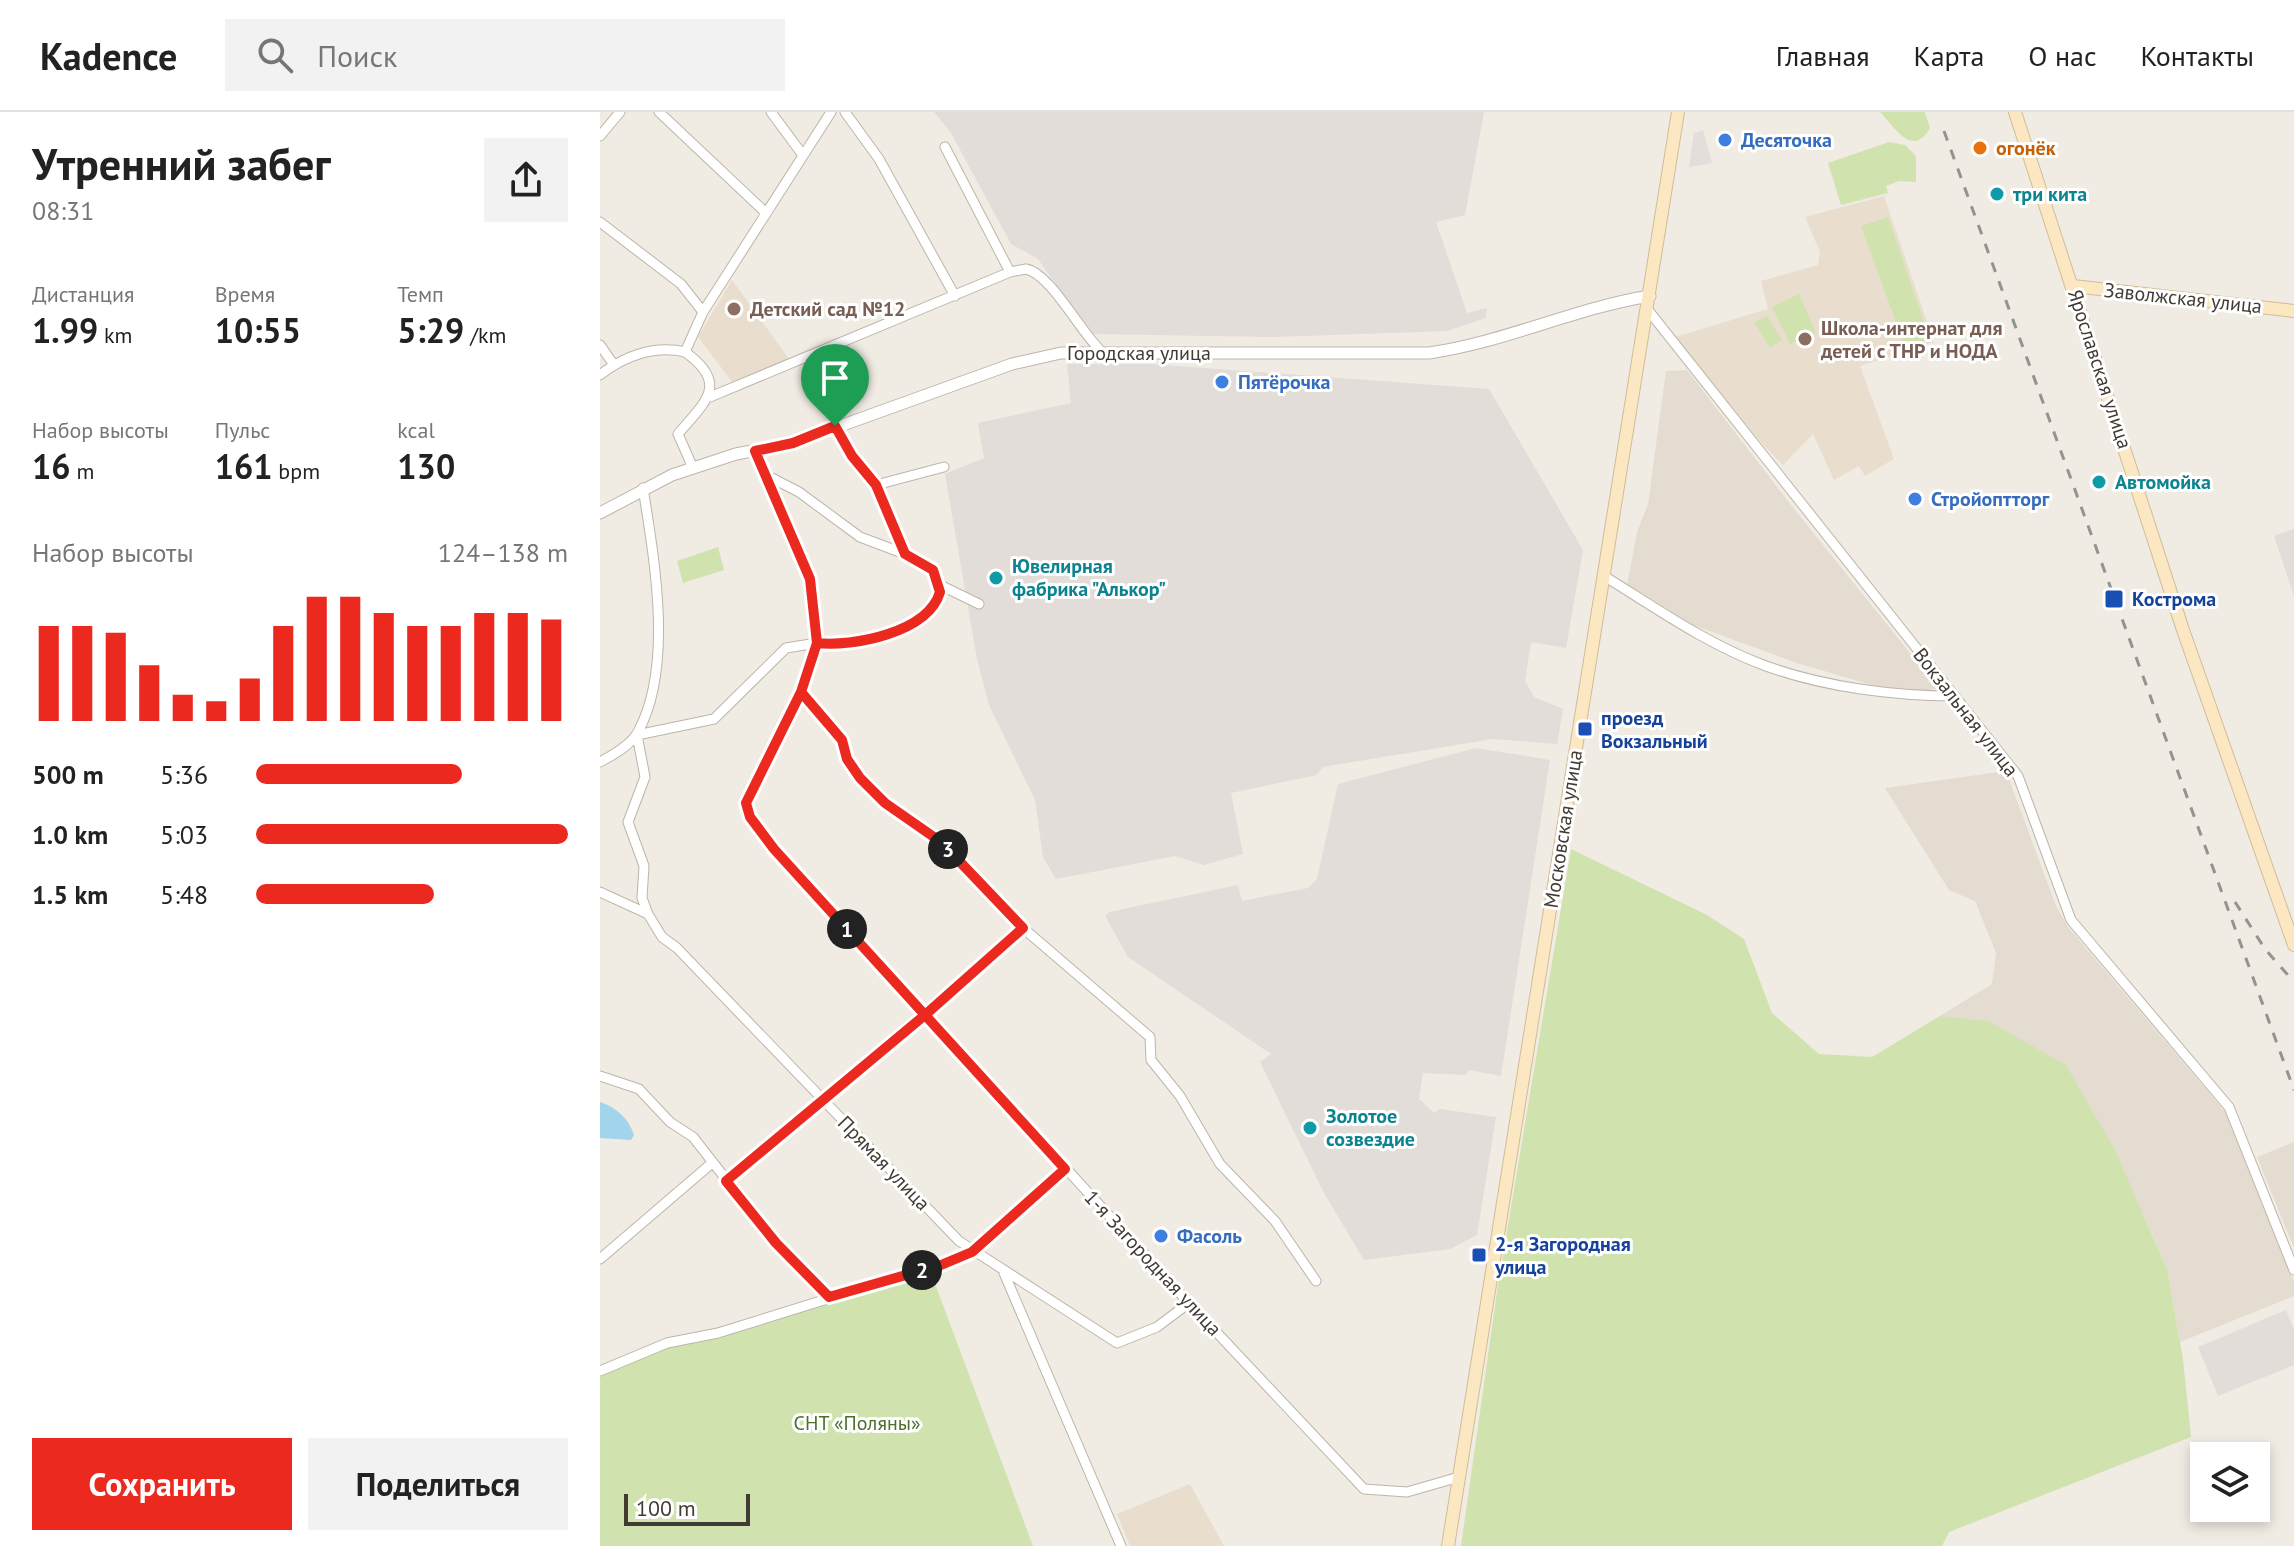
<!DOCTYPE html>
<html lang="ru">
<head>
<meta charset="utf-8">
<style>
  :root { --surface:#fff; --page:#f2f2f2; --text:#222; --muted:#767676; --line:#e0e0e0; --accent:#ec291e }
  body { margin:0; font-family:"PT Sans",sans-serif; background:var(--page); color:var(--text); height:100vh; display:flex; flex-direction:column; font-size:30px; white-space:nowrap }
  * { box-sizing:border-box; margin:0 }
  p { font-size:26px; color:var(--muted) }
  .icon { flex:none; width:44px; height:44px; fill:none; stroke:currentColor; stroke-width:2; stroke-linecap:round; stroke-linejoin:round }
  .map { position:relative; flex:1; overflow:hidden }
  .sheet { display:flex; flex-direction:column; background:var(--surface); width:600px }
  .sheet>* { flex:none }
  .tools { position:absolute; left:1590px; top:1330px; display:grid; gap:16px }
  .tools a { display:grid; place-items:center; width:80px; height:80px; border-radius:0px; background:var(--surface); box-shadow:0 4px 12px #0003; font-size:40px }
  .scale { position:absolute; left:24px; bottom:20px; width:126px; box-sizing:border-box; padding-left:8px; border:4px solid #423b34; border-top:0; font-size:22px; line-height:28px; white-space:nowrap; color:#423b34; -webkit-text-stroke:6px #fff; paint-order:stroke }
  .pin { position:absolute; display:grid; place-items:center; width:68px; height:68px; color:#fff; margin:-82px -34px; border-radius:50% 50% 50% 0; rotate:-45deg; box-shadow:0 0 8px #0007 }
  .pin .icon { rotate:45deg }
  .km { position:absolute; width:40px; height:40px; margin:-20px; border-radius:50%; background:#222; color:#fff; font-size:22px; line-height:40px; text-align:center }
  .round { display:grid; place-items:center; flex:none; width:84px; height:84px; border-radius:0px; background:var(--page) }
  .head { display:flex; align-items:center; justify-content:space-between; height:136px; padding:0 32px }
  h1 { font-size:44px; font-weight:800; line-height:60px }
  .figures { display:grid; grid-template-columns:repeat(3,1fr); gap:12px; height:136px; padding:8px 32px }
  .figures div { display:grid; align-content:center }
  .figures b { font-size:34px; font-weight:800 }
  .figures small { font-size:22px; font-weight:400 }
  .figures p { font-size:22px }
  .chart { height:224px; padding:16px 32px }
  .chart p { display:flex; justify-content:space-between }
  .chart svg { width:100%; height:144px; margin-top:8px; stroke:var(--accent); stroke-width:6 }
  .cta { display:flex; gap:16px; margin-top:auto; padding:16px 32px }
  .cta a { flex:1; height:92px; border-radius:0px; background:var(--accent); color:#fff; font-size:32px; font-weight:800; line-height:92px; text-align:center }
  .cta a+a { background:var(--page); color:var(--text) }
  ul { padding:0 32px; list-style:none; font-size:26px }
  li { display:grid; grid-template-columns:128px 96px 1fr; align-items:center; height:60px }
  li i { height:20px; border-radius:10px; background:var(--accent) }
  header { display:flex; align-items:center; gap:48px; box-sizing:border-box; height:112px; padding:0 40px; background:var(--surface); border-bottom:2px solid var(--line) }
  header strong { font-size:38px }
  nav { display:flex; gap:44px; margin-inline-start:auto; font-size:28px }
  .search { width:560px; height:72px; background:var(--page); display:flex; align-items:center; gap:20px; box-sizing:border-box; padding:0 28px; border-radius:0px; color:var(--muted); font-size:30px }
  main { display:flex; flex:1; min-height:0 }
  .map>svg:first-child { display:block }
</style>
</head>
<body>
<header>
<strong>Kadence</strong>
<div class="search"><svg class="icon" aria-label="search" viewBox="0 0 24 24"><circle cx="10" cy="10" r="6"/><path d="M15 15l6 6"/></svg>Поиск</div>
<nav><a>Главная</a><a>Карта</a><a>О нас</a><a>Контакты</a></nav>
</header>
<main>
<section class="sheet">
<div class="head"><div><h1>Утренний забег</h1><p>08:31</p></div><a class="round"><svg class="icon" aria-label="share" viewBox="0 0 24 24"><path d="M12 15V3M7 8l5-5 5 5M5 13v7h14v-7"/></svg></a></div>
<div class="figures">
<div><p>Дистанция</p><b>1.99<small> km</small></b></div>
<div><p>Время</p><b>10:55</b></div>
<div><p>Темп</p><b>5:29<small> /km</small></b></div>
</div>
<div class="figures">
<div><p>Набор высоты</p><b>16<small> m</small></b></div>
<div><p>Пульс</p><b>161<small> bpm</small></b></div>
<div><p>kcal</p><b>130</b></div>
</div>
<div class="chart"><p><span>Набор высоты</span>124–138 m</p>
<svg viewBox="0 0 160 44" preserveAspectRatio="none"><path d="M5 44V15M15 44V15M25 44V17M35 44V27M45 44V36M55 44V38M65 44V31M75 44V15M85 44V6M95 44V6M105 44V11M115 44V15M125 44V15M135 44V11M145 44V11M155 44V13"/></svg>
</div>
<ul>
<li><b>500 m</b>5:36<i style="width:66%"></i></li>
<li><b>1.0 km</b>5:03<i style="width:100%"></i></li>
<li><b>1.5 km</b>5:48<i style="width:57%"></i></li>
</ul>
<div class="cta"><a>Сохранить</a><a>Поделиться</a></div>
</section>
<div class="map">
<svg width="1694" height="1434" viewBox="0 0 1694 1434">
  <rect width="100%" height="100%" fill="#f0ebe3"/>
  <path fill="#e4dcd1" d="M1087,258L1191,393L1338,576L1321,580L1275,574L1197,551L1085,510L1027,474L1037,420L1048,392L1066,259Z
    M1406,659L1456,794L1468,815L1627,1002L1694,1170V1184L1580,1230L1567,1157L1544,1103L1388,909L1340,904L1392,872L1396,841L1375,789L1349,778L1285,676Z
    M1694,1030V1136L1657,1045Z"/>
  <path fill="#e2ddd8" d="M334,0H884L865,103L836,110L867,201L887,196L886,206L847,219L675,225L491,222L438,147L411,132L351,21Z
    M467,252H550L889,277L983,438L966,536L931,530L925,569L934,585L963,597L957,632L892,627L723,655L717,663L631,681L643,742L604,753L575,744L456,767L443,745L435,688L389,593L377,547L345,362L384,346L378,311L471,291Z
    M1694,417V484L1674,424Z
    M876,636L950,648L901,964L869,958L866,963L823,961L819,987L834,1001L840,997L896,1005L877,1123L850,1137L764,1148L724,1081L660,950L671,942L528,845L505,804L509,800L638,773L642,789L708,776L717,767L738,672Z
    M1686,1198L1694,1218V1253L1618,1284L1598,1235Z"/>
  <path fill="#e9dece" d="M1284,84L1334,230L1260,254L1294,347L1265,364L1259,354L1234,368L1213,322L1183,353L1154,323L1075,225L1168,197L1161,169L1218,153L1220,140L1205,105Z
    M132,168L189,247L133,271L98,225Z
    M590,1372L624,1434H530L517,1402Z"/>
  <path fill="#d0e3ae" d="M1280,0H1325L1330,16C1312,47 1295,15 1280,0Z
    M1289,30L1305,33L1316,44V70L1299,69L1286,74L1288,81L1241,93L1228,51Z
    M1288,105L1330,228L1305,235L1261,114Z
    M1199,182L1216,220L1190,232L1172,195Z
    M1167,204L1182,228L1170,236L1154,211Z
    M118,435L124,458L83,471L77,449Z
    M971,737L1107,803L1144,827L1172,901L1219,942L1272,945L1340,904L1388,909L1466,953L1515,1038L1567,1157L1583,1247L1591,1325L1349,1420L1342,1434H861L898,1173Z
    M331,1161L433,1434H0V1262L67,1234Z"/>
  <path fill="#e1dedb" d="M1103,18L1112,51L1089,55L1094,21Z"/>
  <path fill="#a2d4eb" d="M0,990C16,995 29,1007 34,1023L31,1028L0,1026Z"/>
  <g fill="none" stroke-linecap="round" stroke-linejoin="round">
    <g stroke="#beb5a9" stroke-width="11">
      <path id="minor" d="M59,0L165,100
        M171,0L202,42
        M245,0L279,47L355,184
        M0,24L20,0
        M345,35L410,160
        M0,110L81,172L103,200
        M1048,198L1418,664L1471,808L1629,995L1694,1158
        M0,233L14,253
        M85,240C130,272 105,290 78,322L93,356
        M0,263C24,244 54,233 85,240L103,200L231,0
        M110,285L410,160L426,157C451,162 480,220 502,240
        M235,314L252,344L276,373L305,442
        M164,362L199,380L260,425L305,442L333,458L340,473
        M276,373L344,355
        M1004,464C1056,496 1108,533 1166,554C1224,575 1294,584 1355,584
        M340,473C338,519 253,535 217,531L201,580L146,691L150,705L174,737L589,1191L764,1377L807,1380L859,1365
        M340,473L379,492
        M201,580L242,628L247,647L260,666L285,691L341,730L423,816L550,925L551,948L580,984L620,1052L675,1109L716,1169
        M37,623L45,665L28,710L44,754L42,786L48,802L62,825L77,836L359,1129L517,1231L557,1215L589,1191
        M37,623L114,607L186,536L217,531L210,467L155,339
        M0,650C13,643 31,633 38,620C74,554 54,446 43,376
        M0,780L48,802
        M0,964L39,977L70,1010L93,1025L176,1131L229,1185
        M126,1069L423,816
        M0,1147L112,1051
        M404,1161L521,1434
        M0,1259L67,1231L118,1221L353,1148L381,1134L465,1057"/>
    </g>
    <g stroke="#beb5a9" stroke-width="13">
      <path id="tertiary" d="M0,401L72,363L136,342L193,331L412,252L461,241H829C905,230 975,196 1050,184"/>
    </g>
    <g stroke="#d1bc97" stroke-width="14">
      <path id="secondary" d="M1415,0L1583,518L1694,833
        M1473,174L1694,199
        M848,1434L1078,0"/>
    </g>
    <use href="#minor" stroke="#fff" stroke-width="9"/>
    <use href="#tertiary" stroke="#fff" stroke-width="11"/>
    <use href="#secondary" stroke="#fbe8c3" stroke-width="12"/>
    <path stroke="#939393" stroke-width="3" stroke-dasharray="10 10" stroke-linecap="butt" d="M1344,19L1694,978
      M1635,790L1665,837L1694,870"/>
  </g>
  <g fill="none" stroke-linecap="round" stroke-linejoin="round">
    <g stroke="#fff" stroke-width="16">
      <path id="route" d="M235,314L193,331L155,339L210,467L217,531L201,580L146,691L150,705L174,737L325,903L126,1069L176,1131L229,1185L341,1153L372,1140L465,1057L325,903L423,816L341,730L285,691L260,666L247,647L242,628L201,580L217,531C252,535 328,521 340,480L333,458L305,442L276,373L252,344L235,314"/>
    </g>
    <use href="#route" stroke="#ec291e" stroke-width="10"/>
  </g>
  <g fill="#3f7fe0" stroke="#fff" stroke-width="3">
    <circle cx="1125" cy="28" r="8"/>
    <circle cx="622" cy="270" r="8"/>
    <circle cx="1315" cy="387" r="8"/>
    <circle cx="561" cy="1124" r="8"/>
  </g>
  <circle fill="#e8710a" stroke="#fff" stroke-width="3" cx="1380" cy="36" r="8"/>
  <g fill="#0f9aa8" stroke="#fff" stroke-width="3">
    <circle cx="1397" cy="82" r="8"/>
    <circle cx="1499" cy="370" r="8"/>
    <circle cx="396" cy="466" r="8"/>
    <circle cx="710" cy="1016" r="8"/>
  </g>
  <g fill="#8d6e63" stroke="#fff" stroke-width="3">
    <circle cx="134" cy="197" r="8"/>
    <circle cx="1205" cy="227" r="8"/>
  </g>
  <g fill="#1a4fb4" stroke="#fff" stroke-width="3">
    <rect x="1504" y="477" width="20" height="20" rx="4"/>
    <rect x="977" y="609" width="16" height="16" rx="4"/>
    <rect x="871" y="1135" width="16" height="16" rx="4"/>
  </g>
  <g text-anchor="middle" stroke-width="6" stroke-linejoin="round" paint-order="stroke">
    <g font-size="20" font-weight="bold" fill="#366cbe" stroke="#fff" text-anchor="start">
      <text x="1141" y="35">Десяточка</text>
      <text x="638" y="277">Пятёрочка</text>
      <text x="1331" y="394">Стройоптторг</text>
      <text x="577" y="1131">Фасоль</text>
    </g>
    <g font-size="20" font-weight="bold" fill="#c56008" stroke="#fff" text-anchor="start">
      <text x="1396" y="43">огонёк</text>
    </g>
    <g font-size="20" font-weight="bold" fill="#0d838f" stroke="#fff" text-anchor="start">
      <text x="1413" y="89">три кита</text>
      <text x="1515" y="377">Автомойка</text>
      <text x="412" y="461">Ювелирная<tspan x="412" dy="23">фабрика "Алькор"</tspan></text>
      <text x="726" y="1011">Золотое<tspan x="726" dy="23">созвездие</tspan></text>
    </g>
    <g font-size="20" fill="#423b34" stroke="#fff">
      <text transform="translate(1583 186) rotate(6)" y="7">Заволжская улица</text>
      <text x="539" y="248">Городская улица</text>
      <text transform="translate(1500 257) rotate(72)" y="7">Ярославская улица</text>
      <text transform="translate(1366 600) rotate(52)" y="7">Вокзальная улица</text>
      <text transform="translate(963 717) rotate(-81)" y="7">Московская улица</text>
      <text transform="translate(284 1051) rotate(46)" y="7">Прямая улица</text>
      <text transform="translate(553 1151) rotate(47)" y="7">1-я Загородная улица</text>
    </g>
    <g font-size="20" font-weight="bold" fill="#785e54" stroke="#fff" text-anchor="start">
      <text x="150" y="204">Детский сад №12</text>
      <text x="1221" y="223">Школа-интернат для<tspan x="1221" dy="23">детей с ТНР и НОДА</tspan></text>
    </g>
    <g font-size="20" font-weight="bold" fill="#164399" stroke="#fff" text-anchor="start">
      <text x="1532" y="494">Кострома</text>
      <text x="1001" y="613">проезд<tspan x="1001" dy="23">Вокзальный</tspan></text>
      <text x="895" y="1139">2-я Загородная<tspan x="895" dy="23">улица</tspan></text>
    </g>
    <g font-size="20" fill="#4c6f2b" stroke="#fff">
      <text x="257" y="1318">СНТ «Поляны»</text>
    </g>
  </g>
</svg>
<div class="tools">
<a><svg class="icon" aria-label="layers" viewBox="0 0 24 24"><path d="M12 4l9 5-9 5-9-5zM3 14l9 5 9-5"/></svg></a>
</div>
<div class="scale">100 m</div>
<div class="pin" style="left:235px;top:314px;background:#1e9e55"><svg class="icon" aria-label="arrive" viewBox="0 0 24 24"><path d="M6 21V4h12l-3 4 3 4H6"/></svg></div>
<b class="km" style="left:247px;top:817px">1</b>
<b class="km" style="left:322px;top:1158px">2</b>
<b class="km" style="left:348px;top:737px">3</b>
</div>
</main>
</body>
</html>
